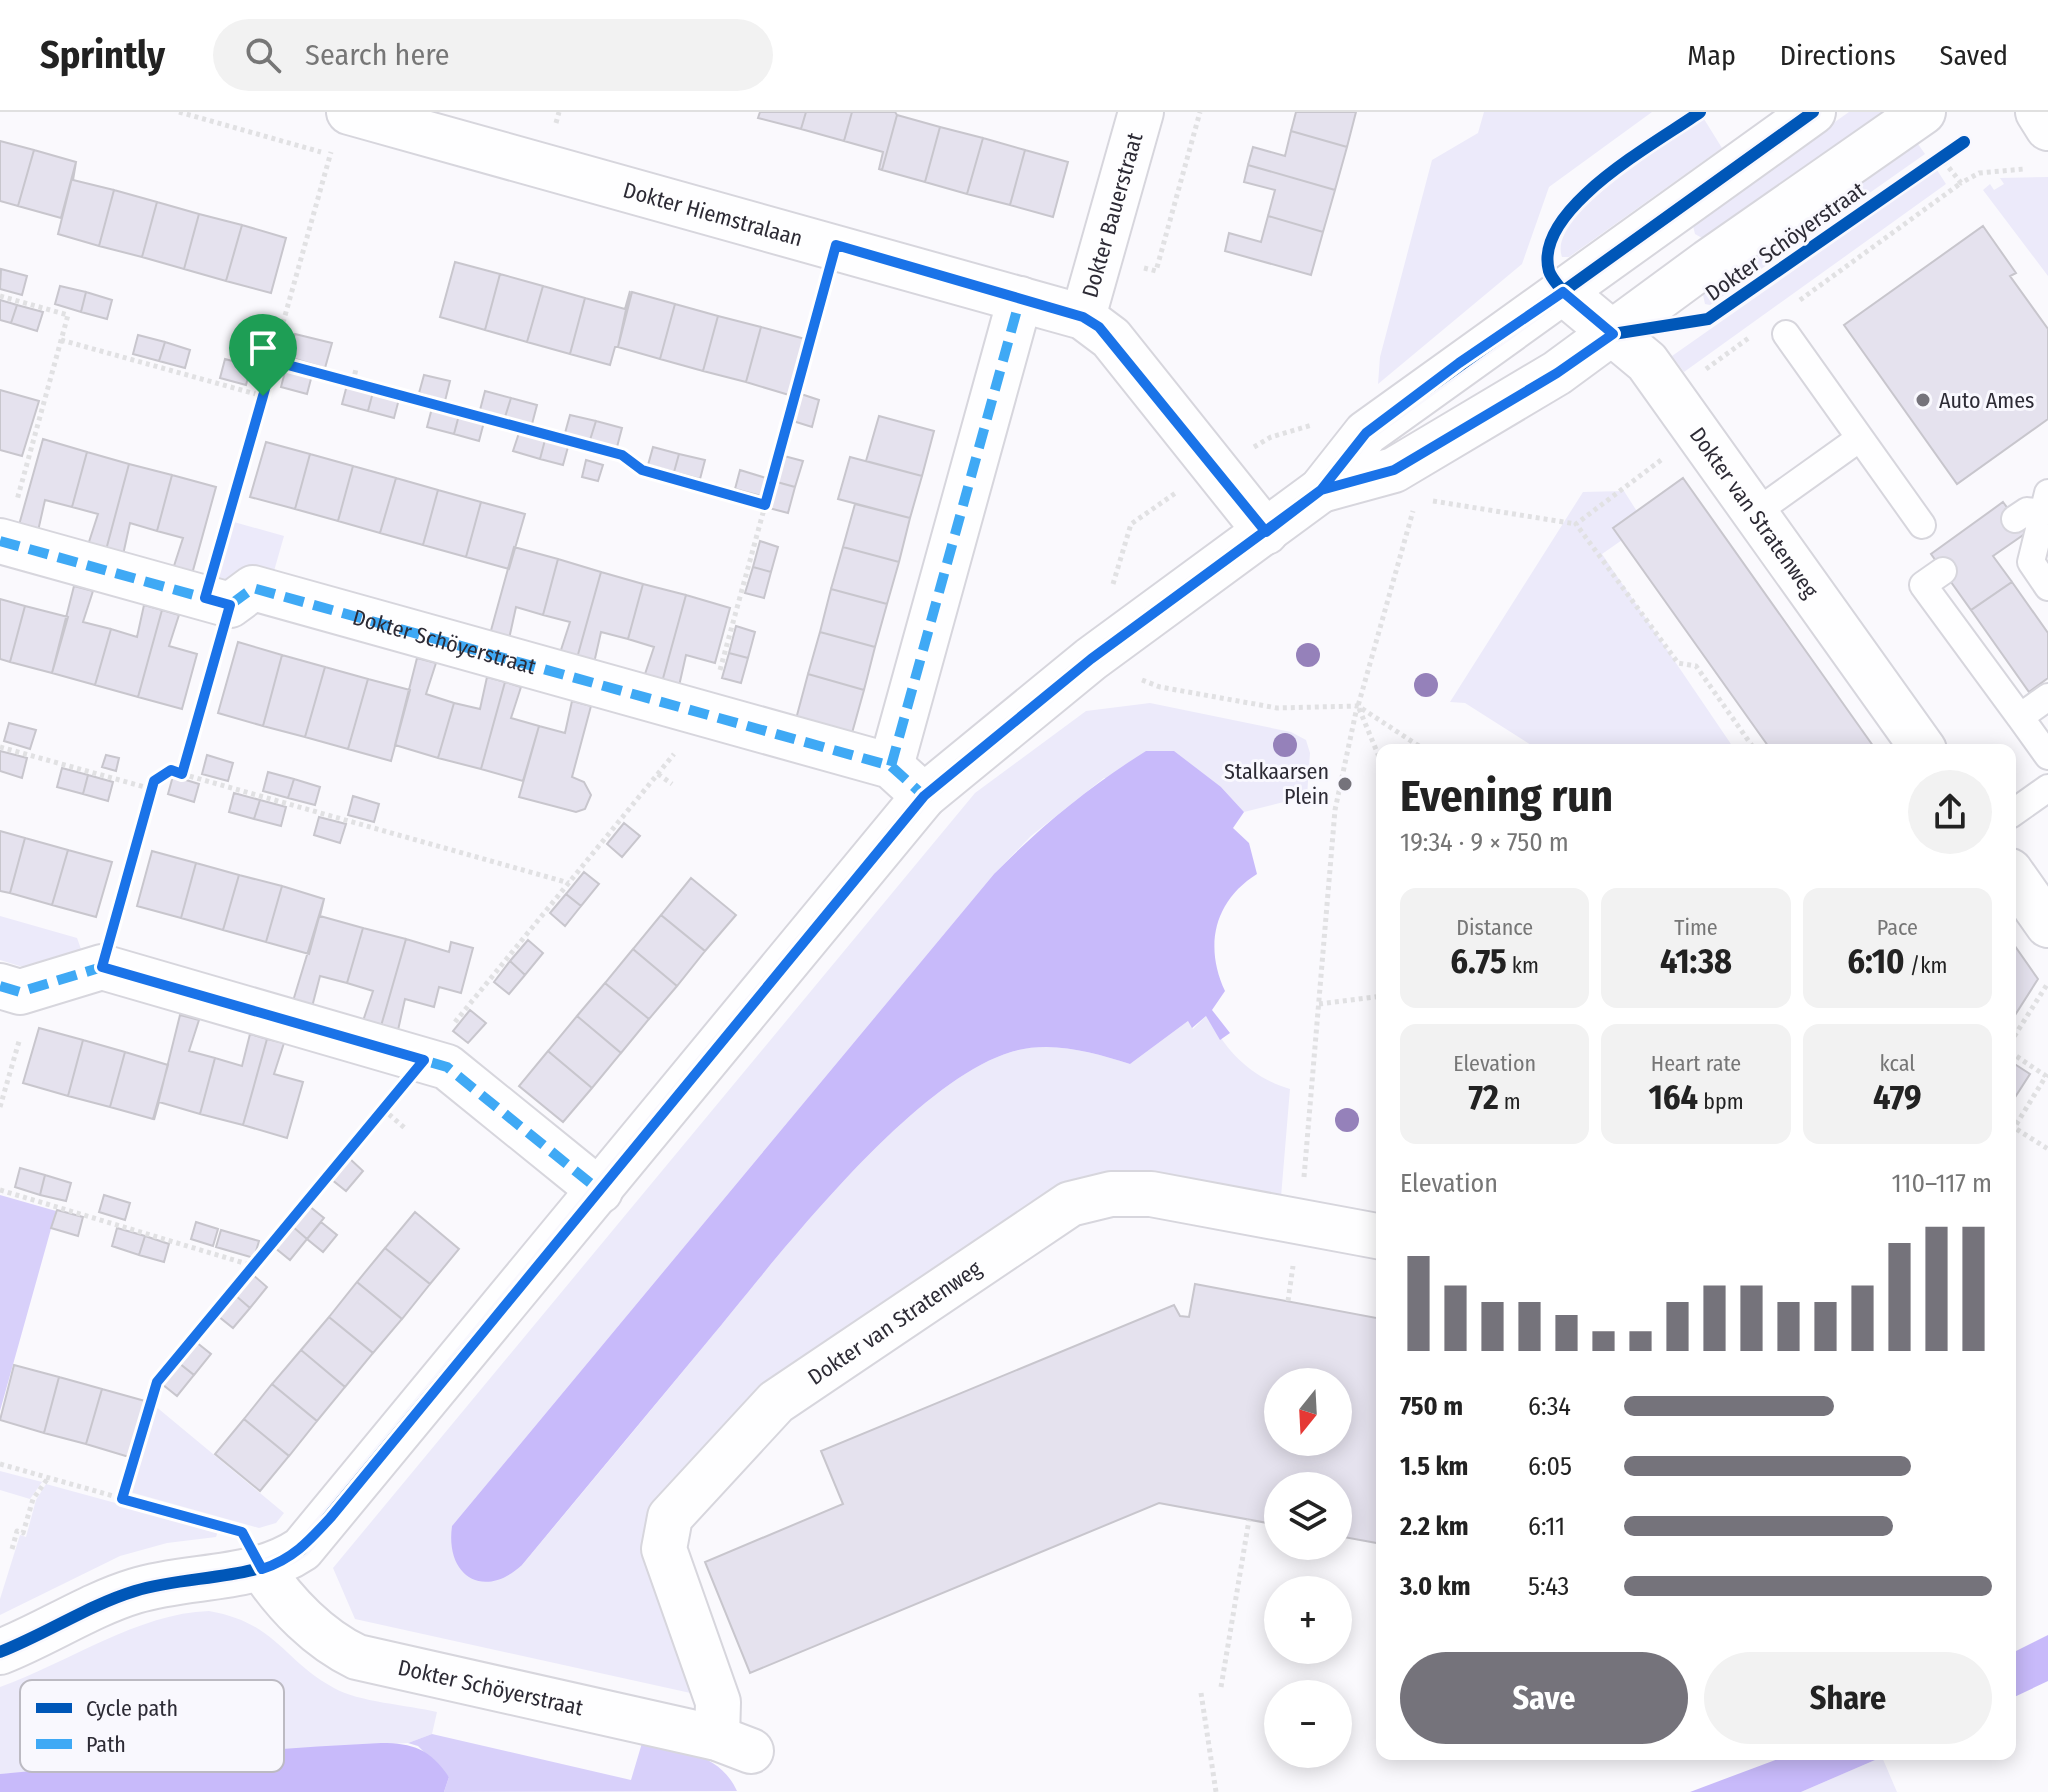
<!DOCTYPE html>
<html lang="en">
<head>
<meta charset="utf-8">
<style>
  :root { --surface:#fff; --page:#f2f2f2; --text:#222; --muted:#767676; --line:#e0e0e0; --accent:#75737b }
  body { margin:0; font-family:"Fira Sans Condensed",sans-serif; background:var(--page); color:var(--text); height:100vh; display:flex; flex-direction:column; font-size:30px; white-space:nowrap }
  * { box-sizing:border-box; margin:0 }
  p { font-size:26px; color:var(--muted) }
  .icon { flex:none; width:44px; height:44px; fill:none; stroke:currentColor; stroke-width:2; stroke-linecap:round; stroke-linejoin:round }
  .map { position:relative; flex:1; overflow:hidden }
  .panel { position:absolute; left:1376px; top:632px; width:640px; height:1016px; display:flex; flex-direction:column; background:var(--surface); border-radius:16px; box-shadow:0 4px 20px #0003 }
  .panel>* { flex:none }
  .needle { width:52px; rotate:198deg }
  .fabs { position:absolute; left:1264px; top:1256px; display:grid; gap:16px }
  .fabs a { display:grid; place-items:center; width:88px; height:88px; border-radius:50%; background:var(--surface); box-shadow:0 4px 20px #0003; font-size:40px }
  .pin { position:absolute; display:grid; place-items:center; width:68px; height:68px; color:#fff; margin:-82px -34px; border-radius:50% 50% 50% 0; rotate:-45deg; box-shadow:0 0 8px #0007 }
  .pin .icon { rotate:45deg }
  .round { display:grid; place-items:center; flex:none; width:84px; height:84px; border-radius:42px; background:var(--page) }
  .summary { display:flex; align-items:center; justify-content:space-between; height:136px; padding:0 24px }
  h1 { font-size:44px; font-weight:700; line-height:60px }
  .metrics { display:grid; grid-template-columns:repeat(3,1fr); gap:12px; height:136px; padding:8px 24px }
  .metrics div { display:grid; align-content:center; border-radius:16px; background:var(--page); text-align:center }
  .metrics b { font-size:34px; font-weight:700 }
  .metrics small { font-size:22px; font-weight:400 }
  .metrics p { font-size:22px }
  .chart { height:224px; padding:16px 24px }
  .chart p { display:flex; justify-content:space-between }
  .chart svg { width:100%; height:144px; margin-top:8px; stroke:var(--accent); stroke-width:6 }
  .cta { display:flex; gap:16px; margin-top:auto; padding:16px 24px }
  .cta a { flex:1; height:92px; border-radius:48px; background:var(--accent); color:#fff; font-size:32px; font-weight:700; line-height:92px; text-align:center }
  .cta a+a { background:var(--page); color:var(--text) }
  ul { padding:0 24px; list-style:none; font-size:26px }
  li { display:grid; grid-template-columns:128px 96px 1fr; align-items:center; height:60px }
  li i { height:20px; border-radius:10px; background:var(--accent) }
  header { display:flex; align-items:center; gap:48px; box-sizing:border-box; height:112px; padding:0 40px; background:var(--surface); border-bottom:2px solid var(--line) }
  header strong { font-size:38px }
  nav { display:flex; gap:44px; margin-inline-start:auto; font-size:28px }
  .search { width:560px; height:72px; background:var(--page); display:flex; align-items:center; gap:20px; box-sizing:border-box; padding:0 28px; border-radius:44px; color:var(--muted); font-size:30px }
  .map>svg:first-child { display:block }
</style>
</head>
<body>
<header>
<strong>Sprintly</strong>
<div class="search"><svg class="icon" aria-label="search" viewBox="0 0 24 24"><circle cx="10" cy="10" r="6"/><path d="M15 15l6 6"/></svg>Search here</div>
<nav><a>Map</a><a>Directions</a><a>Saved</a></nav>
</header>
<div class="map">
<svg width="2048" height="1680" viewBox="0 0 2048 1680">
  <rect width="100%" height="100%" fill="#faf9fd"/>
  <path fill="#eceafa" d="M1484,0H1652L1549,75L1522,152L1378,272L1380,245L1432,48L1478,21Z
    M1849,0H1884L1710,123L1702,126L1695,122L1693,114L1698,107Z
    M1704,7L1722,36L1569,145H1562C1546,103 1673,29 1704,7Z
    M1918,32L1925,42L1710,193L1705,192L1703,183Z
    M1937,58L1946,72L1684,260L1672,244Z
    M2048,65V164L1983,78L1990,72L1994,78L2004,72L2000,66Z
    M1624,379L1645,412L1602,442L1735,638H1539L1465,591L1450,590L1583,380Z
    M234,410L284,424L272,466L230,474L217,470Z
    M1150,591L1291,620L1306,628L1310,641L1307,684L1244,700L1221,675L1104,666L1031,724L994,762L452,1414L522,1453C584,1379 646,1304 708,1229C776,1147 910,971 1011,940C1051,928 1091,940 1130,952L1188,909L1193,917L1207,903C1226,939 1250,965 1290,977L1281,1085L1104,1067L651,1409L640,1438L695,1582L355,1507L333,1456L975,681L1086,599Z
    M0,804L77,826L81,837L26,856L0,848Z
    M154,1293L284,1401L276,1411L259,1416L130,1380Z
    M0,1359L42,1370L30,1387L0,1378Z
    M46,1372L218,1419L216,1425L167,1431L120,1444L0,1503V1487L20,1423L26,1425L36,1388Z
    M209,1499C277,1511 282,1548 334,1576C358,1590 408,1593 437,1600L432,1622L408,1631L163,1645L79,1657L0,1662V1575C67,1551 139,1501 209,1499Z
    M1882,1645L1897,1680H1801Z"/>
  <path fill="#d8d0fa" d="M0,1083L56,1099L0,1299Z
    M432,1622L631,1668L642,1631C681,1640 719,1640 737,1679L444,1680L449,1665L418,1634L408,1631Z"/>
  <path fill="#c8bafa" d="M1146,639H1174L1221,675L1244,700L1233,716L1249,731L1257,762C1214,789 1204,834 1225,879L1212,898L1230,921L1220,928L1206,904L1192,916L1188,909L1130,952C1091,940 1051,928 1011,940C910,971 776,1147 708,1229C646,1304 584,1378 522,1453C484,1488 445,1465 452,1414L994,762C1040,715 1090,674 1146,639Z
    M2048,1523V1569L2010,1587V1542Z
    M381,1631C413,1631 430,1637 449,1665L444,1680H0V1662C127,1650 254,1637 381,1631Z
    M1791,1642H1889L1801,1680H1690Z"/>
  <path fill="#e5e2ee" stroke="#c8c6cd" stroke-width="2" fill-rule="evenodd" d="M760,0H806L801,17L758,6Z
    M806,0H852L844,29L801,17Z
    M852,0H895L897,3L882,58L879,57L883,40L844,29Z
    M1296,0H1356L1347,35L1291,19Z
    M897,3L940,15L925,70L882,58Z
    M940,15L983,26L967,82L925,70Z
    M1291,19L1347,35L1335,78L1248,53L1253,35L1285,44Z
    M983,26L1025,38L1010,93L967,82Z
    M0,29L34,38L18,94L0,89Z
    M34,38L76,50L61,106L18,94Z
    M1025,38L1068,50L1053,105L1010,93Z
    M76,50L73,68L114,78L99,134L58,122Z
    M1248,53L1335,78L1323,120L1268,104L1275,78L1244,70Z
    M114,78L157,90L142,145L99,134Z
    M157,90L199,102L184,157L142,145Z
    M199,102L242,113L226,169L184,157Z
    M1268,104L1323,120L1311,163L1225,139L1229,121L1261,130Z
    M242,113L286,126L271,181L226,169Z
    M1983,114L2016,161L2010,164L2048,217V307L1957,372L1844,213Z
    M455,150L500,162L485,218L440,205Z
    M1,157L27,164L22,183L0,177Z
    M500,162L543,174L527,230L485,218Z
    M60,174L86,180L81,200L55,192Z
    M543,174L585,186L570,242L527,230Z
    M630,179L618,235H615L610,253L570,242L585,186L625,197Z
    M86,180L112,188L107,207L81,200Z
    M632,180L675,192L660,247L618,235Z
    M0,188L17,193L11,211L0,208Z
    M675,192L718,204L703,259L660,247Z
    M17,193L43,200L37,219L11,211Z
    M718,204L761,215L746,270L703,259Z
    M761,215L805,227L789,283L746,270Z
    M295,222L332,231L325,256L288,245Z
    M138,223L165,230L159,249L133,242Z
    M165,230L190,238L185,256L159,249Z
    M225,247L251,254L246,273L220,266Z
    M286,256L312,263L307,282L281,275Z
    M424,263L450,269L445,289L419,281Z
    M347,273L373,280L368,299L342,292Z
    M0,278L39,289L22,344L0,338Z
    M485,279L511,286L505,305L480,298Z
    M373,280L399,287L394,306L368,299Z
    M801,282L819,288L812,315L793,309Z
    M511,286L537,293L532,312L505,305Z
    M432,296L459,303L454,322L427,315Z
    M459,303L484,310L479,329L454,322Z
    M570,303L596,309L590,328L565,321Z
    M879,304L934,319L922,364L866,349Z
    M596,309L622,316L617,335L590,328Z
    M519,321L545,328L540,347L513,339Z
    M43,327L87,340L72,395L45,388L38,419L19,413Z
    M545,328L568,335L563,353L540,347Z
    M266,330L310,342L295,397L250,385Z
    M653,335L679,342L674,360L648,353Z
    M87,340L129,352L106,438L88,433L98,402L72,395Z
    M310,342L353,354L338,409L295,397Z
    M679,342L705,348L700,367L674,360Z
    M784,344L803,349L795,375L777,370Z
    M850,345L922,364L910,406L838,387Z
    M586,348L603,353L598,369L582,365Z
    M129,352L172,363L157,419L130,411L123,443L106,438Z
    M353,354L396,366L380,421L338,409Z
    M740,358L766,366L761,384L735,377Z
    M172,363L216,375L192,462L173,457L183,426L157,419Z
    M396,366L438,378L423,433L380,421Z
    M1683,366L1876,638H1771L1613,416Z
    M777,370L795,375L788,401L769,396Z
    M438,378L481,390L466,445L423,433Z
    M481,390L525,402L509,457L466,445Z
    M2003,390L2026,421L1993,444L2012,470L1971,498L1931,442Z
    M855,392L910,406L899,450L843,435Z
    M760,429L778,435L771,460L753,455Z
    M514,435L558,447L543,503L516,495L509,527L490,522Z
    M843,435L899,450L887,492L831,477Z
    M558,447L601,460L577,546L560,541L570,510L543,503Z
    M753,455L771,460L764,486L745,481Z
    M601,460L643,472L628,527L601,520L594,551L577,546Z
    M2012,470L2048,521V566L2029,580L1971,498Z
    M643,472L686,483L662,570L644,565L654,535L628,527Z
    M74,474L93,479L83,510L111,517L95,573L52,561Z
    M831,477L887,492L875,535L820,520Z
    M686,483L730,496L715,551L686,543L679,574L662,570Z
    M0,487L25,494L10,550L0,547Z
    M144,493L162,498L138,585L95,573L111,517L137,525Z
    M25,494L68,505L52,561L10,550Z
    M162,498L179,503L169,534L197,542L182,597L138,585Z
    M736,514L755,520L748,546L729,541Z
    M820,520L875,535L864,578L808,562Z
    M238,530L282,543L263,614L218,601Z
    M729,541L748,546L741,571L722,566Z
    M282,543L325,555L305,625L263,614Z
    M417,546L436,551L426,582L454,591L438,646L395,633Z
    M325,555L368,567L348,637L305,625Z
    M808,562L864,578L852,621L796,607Z
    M487,565L505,570L481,657L438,646L454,591L480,597Z
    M368,567L410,578L391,649L348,637Z
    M505,570L521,575L511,606L539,614L523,669L481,657Z
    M572,589L591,594L572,665L584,670L591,683L585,697L576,700L519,685L539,614L565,621Z
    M9,611L36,618L30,637L4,629Z
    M0,639L27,646L22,666L0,659Z
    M106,643L119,646L116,659L102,655Z
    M207,643L233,651L228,669L202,662Z
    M62,656L88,663L83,682L57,675Z
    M268,660L294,667L288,686L263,679Z
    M88,663L113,670L108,689L83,682Z
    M173,664L199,672L194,690L168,682Z
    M294,667L320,675L315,693L288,686Z
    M234,681L260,688L254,707L229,700Z
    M353,684L379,692L374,710L348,703Z
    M260,688L286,695L281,714L254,707Z
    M319,705L346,712L340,731L314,723Z
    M624,711L640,724L622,745L607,732Z
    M0,719L25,726L10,781L0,779Z
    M25,726L68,738L52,793L10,781Z
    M68,738L112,750L96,805L52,793Z
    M152,739L196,751L181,806L137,794Z
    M196,751L239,763L223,818L181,806Z
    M584,760L599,772L581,794L566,782Z
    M239,763L282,774L266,830L223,818Z
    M691,766L736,803L705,839L661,803Z
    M282,774L324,787L309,842L266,830Z
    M566,782L581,794L565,814L550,801Z
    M324,787L320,804L363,816L347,871L320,864L312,895L293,889Z
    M661,803L705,839L677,874L633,837Z
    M363,816L406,827L381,914L363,909L373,879L347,871Z
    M406,827L449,840L451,830L473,836L461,881L439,875L434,895L405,887L398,918L381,914Z
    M2010,827L2038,867L2010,911Z
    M528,828L543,841L525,863L510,849Z
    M633,837L677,874L649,907L605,871Z
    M510,849L525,863L509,882L494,870Z
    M605,871L649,907L621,941L577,904Z
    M470,898L486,911L468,931L453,919Z
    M180,903L199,908L189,939L215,946L200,1002L159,990L154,1008Z
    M577,904L621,941L592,976L548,939Z
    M39,916L83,928L68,984L23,971Z
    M250,922L267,927L243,1013L200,1002L215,946L242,954Z
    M267,927L284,931L274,962L303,970L287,1026L243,1013Z
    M83,928L125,940L110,995L68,984Z
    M548,939L592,976L563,1010L519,974Z
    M125,940L168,953L153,1007L110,995Z
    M2010,949L2030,962L2010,993Z
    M349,1046L363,1059L346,1079L331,1067Z
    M20,1056L45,1063L40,1083L15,1075Z
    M45,1063L71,1071L66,1089L40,1083Z
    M104,1083L130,1091L125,1108L99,1100Z
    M309,1094L324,1106L307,1127L292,1114Z
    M57,1098L83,1105L78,1124L51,1116Z
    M415,1100L459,1137L430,1172L385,1136Z
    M196,1110L218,1117L213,1134L191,1127Z
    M321,1110L337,1123L323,1140L307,1127Z
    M292,1114L307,1127L290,1148L274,1135Z
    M117,1116L145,1124L139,1143L112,1134Z
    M221,1118L259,1129L254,1146L216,1135Z
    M145,1124L169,1132L164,1150L139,1143Z
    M385,1136L430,1172L402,1207L357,1170Z
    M252,1162L267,1175L250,1196L235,1183Z
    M357,1170L402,1207L373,1241L329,1205Z
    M1195,1172L1382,1207V1432L1338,1424V1374H1278V1413L1159,1391L750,1561L705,1450L843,1392L821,1339L1174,1193L1180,1204L1189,1205ZM1278,1270H1338V1330H1278Z
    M235,1183L250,1196L233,1216L218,1204Z
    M329,1205L373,1241L345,1275L301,1238Z
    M196,1230L211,1242L194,1263L179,1251Z
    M301,1238L345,1275L317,1309L272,1272Z
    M179,1251L194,1263L177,1284L162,1272Z
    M14,1253L59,1265L44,1321L0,1308Z
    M59,1265L102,1277L86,1332L44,1321Z
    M272,1272L317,1309L289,1344L244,1307Z
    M102,1277L145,1289L129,1345L86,1332Z
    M244,1307L289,1344L260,1379L215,1342Z"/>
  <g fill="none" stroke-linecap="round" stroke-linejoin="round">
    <g stroke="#d7d6dd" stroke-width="30">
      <path id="lane" d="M1786,222L1860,326
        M2048,381L2031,450L2048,475
        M1755,401L1860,326L1922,413
        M2015,407L2027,399L2041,401
        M1943,459L1923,473L2020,605
        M2048,585L2020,605L2048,644
        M2010,703L2048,676"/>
    </g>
    <g stroke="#d7d6dd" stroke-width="48">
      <g id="street">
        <path id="s1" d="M349,0L1083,205L1111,226L1266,420"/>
        <path id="s2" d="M1563,180L1647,250L1924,638"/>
        <path id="s3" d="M1083,205L1141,0"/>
        <path d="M1321,378L1394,358L1557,261L1708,150L1923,0"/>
        <path id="s4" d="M0,429L230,493L253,476L891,654L924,684"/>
        <path d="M891,654L1020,187"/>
        <path d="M2010,759L2048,813"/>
        <path d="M0,874L20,880L102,855L447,955L600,1079"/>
        <path id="s5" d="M262,1457C285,1492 319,1527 357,1545L717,1626L751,1639"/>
        <path d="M0,1540C46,1522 89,1493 135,1479C190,1462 253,1470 302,1437L924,684L1091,547L1321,378L1366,321L1813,0"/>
        <path id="s6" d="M717,1626L718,1590L664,1437L670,1405L776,1290L1070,1092L1111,1082H1151L1382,1125"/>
      </g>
    </g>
    <g stroke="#d7d6dd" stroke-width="48">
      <path id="secondary" d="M2038,0L2048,16"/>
    </g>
    <path stroke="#e1e1e3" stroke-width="5" stroke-dasharray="4 4" stroke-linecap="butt" d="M179,0L321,40
      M556,11L559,0
      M1939,43L1961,71L1979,61L2024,57
      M1144,156L1156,159L1200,0
      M0,184L68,203L17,388
      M1800,188L1961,71
      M61,228L263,284
      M273,249L622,343L642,358L765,393
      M1706,257L1750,225
      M353,270L356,257
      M1254,335L1271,325L1312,313
      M1661,348L1576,412L1678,551L1696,554L1755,638
      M1433,389L1576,412
      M218,442L331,40
      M1113,472L1131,412L1177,380
      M720,558L824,178
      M1142,568L1160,575L1277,596L1358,594L1425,638
      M0,635L152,677
      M1382,652L1358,594L1413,399
      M182,662L569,771
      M658,662L672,672
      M114,811L154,669L171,658L182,662L217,536
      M1319,892L1382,884
      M455,910L674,642
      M2010,931L2048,871
      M2010,940L2046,964L2014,1016
      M0,995L20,926
      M383,997L407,1018
      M2010,1013L2048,1037
      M1304,1065L1335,698L1357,595
      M0,1078L254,1154
      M1288,1189L1293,1154
      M0,1352L223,1415
      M122,1387L157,1270L393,986
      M12,1437L17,1419L23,1421L33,1387L48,1366
      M1221,1575L1249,1408
      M1201,1581L1216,1680"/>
    <use href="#lane" stroke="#fefeff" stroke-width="26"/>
    <use href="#street" stroke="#fefeff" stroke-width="44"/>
    <use href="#secondary" stroke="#fefeff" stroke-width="44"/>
    <path stroke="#3fa9f5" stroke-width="10" stroke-dasharray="20 10" stroke-linecap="butt" d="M0,429L230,493L253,476L891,654L924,684
      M891,654L1020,187
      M0,874L20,880L102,855L447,955L600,1079"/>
    <g stroke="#f9f8fe" stroke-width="17">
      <path id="cycleway" d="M1563,180C1559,174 1551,166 1549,159C1532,97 1658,30 1700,0
        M1613,222L1708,207L1964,30
        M0,1540C46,1522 89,1493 135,1479C190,1462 253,1470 302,1437L924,684L1091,547L1321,378L1366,321L1813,0"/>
    </g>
    <use href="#cycleway" stroke="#0057b8" stroke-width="12"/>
  </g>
  <g fill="#9581ba">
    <circle cx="1308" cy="543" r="12"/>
    <circle cx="1426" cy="573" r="12"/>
    <circle cx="1285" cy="633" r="12"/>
    <circle cx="1347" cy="1008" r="12"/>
  </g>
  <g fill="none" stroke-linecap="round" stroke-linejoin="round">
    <g stroke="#fff" stroke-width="16">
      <path id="route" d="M263,284L205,486L230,493L182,662L171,658L154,669L102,855L424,948L157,1270L122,1387L242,1420L262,1457C293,1447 309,1429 331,1405L924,684L1091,547L1321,378L1394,358L1557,261L1613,222L1563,180L1459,251L1366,321L1321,378L1266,420L1099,215L1083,205L836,133L765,393L642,358L622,343L273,249L263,284"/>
    </g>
    <use href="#route" stroke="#1a73e8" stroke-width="10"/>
  </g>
  <g fill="#75737b" stroke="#f9f8fe" stroke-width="3">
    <circle cx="1923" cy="288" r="8"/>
    <circle cx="1345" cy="672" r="8"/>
  </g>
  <g text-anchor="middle" stroke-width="6" stroke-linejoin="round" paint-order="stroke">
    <g font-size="22" fill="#2d2b35" stroke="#f9f8fe">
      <text dy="8" stroke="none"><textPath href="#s1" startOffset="378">Dokter Hiemstralaan</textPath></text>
      <text dy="8" stroke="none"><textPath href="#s3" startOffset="106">Dokter Bauerstraat</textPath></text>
      <text transform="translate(1785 129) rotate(-35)" y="8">Dokter Schöyerstraat</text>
      <text dy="8" stroke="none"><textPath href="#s2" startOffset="294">Dokter van Stratenweg</textPath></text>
      <text dy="8" stroke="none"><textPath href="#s4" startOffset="466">Dokter Schöyerstraat</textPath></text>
      <text dy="8" stroke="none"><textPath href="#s6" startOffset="530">Dokter van Stratenweg</textPath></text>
      <text dy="8" stroke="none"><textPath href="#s5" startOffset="268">Dokter Schöyerstraat</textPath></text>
    </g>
    <g font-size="22" fill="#2d2b35" stroke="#f9f8fe" text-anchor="start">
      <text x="1939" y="296">Auto Ames</text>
      <text x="1329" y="667" text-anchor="end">Stalkaarsen<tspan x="1329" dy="25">Plein</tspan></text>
    </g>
  </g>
  <rect x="20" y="1568" width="264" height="92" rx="12" fill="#f9f8fe" stroke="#bcbac2" stroke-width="2"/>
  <rect x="36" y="1591" width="36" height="10" fill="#0057b8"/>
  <rect x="36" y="1627" width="36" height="10" fill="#3fa9f5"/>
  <g font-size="22" fill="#2d2b35">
    <text x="86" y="1604">Cycle path</text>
    <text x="86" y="1640">Path</text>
  </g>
</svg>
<div class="fabs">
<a><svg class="needle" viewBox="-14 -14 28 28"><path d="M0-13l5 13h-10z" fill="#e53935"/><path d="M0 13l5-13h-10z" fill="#767676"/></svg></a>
<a><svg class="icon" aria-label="layers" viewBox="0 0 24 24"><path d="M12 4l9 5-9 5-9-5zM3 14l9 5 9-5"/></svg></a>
<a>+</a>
<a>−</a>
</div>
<div class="pin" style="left:263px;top:284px;background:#1e9e55"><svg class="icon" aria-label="arrive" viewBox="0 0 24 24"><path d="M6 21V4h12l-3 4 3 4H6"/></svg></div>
<section class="panel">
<div class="summary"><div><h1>Evening run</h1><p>19:34 · 9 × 750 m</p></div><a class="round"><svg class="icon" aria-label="share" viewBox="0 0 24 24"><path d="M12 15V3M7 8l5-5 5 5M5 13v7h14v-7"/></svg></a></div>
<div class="metrics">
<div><p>Distance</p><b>6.75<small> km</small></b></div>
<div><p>Time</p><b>41:38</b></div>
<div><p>Pace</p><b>6:10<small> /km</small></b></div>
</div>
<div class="metrics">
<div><p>Elevation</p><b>72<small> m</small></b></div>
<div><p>Heart rate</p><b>164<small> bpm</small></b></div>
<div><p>kcal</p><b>479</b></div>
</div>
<div class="chart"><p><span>Elevation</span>110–117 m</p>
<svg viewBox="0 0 160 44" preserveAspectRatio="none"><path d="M5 44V15M15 44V24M25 44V29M35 44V29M45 44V33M55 44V38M65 44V38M75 44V29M85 44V24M95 44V24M105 44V29M115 44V29M125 44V24M135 44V11M145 44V6M155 44V6"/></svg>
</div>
<ul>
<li><b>750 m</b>6:34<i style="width:57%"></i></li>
<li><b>1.5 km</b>6:05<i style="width:78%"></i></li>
<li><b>2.2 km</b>6:11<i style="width:73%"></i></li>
<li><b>3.0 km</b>5:43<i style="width:100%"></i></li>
</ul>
<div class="cta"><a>Save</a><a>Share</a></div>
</section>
</div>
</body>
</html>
